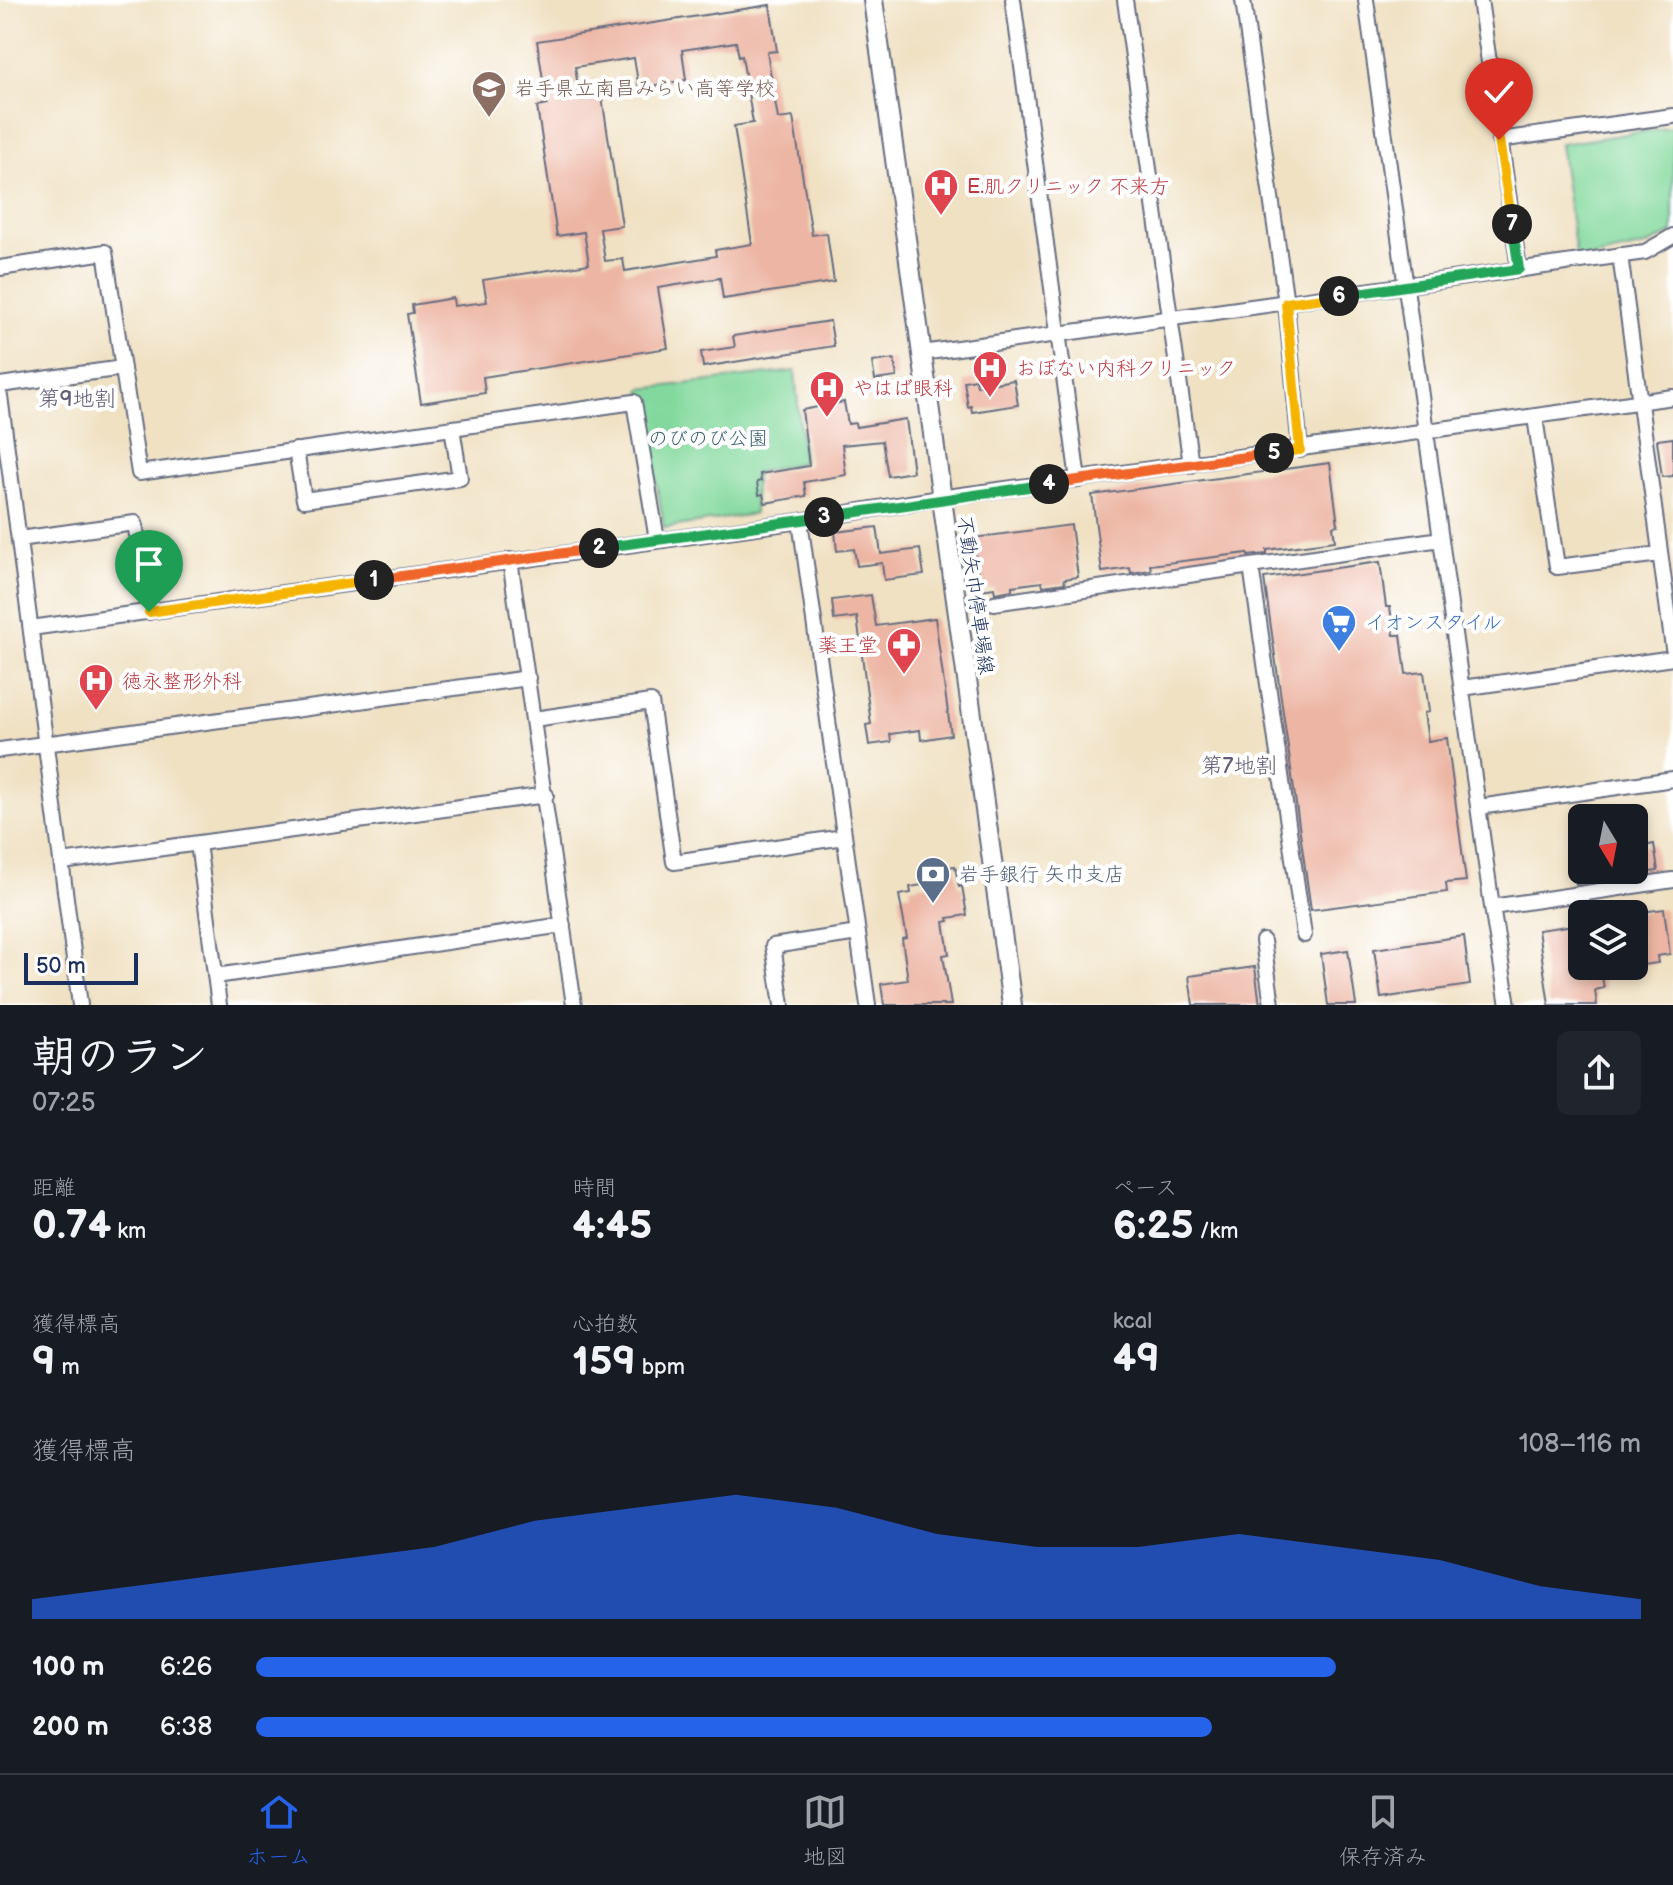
<!DOCTYPE html>
<html lang="ja">
<head>
<meta charset="utf-8">
<style>
  :root { --surface:#171b24; --page:#20242c; --text:#f1f3f6; --muted:#9ea1a6; --line:#363941; --accent:#2563eb }
  body { margin:0; font-family:"Balsamiq Sans","Klee One",sans-serif; background:var(--page); color:var(--text); height:100vh; display:flex; flex-direction:column; font-size:30px; white-space:nowrap }
  * { box-sizing:border-box; margin:0 }
  p { font-size:26px; color:var(--muted) }
  .icon { flex:none; width:44px; height:44px; fill:none; stroke:currentColor; stroke-width:2; stroke-linecap:round; stroke-linejoin:round }
  .map { position:relative; height:1005px; overflow:hidden }
  .side { display:flex; flex-direction:column; background:var(--surface); flex:1 }
  .side>* { flex:none }
  .needle { width:52px; rotate:170deg }
  .fabs { position:absolute; left:1568px; top:804px; display:grid; gap:16px }
  .fabs a { display:grid; place-items:center; width:80px; height:80px; border-radius:12px; background:var(--surface); box-shadow:0 4px 12px #0003; font-size:40px }
  .scale { position:absolute; left:24px; bottom:20px; width:114px; box-sizing:border-box; padding-left:8px; border:4px solid #1b2f5e; border-top:0; font-size:22px; line-height:28px; white-space:nowrap; color:#1b2f5e; -webkit-text-stroke:6px #fff; paint-order:stroke }
  .pin { position:absolute; display:grid; place-items:center; width:68px; height:68px; color:#fff; margin:-82px -34px; border-radius:50% 50% 50% 0; rotate:-45deg; box-shadow:0 0 8px #0007 }
  .pin .icon { rotate:45deg }
  .km { position:absolute; width:40px; height:40px; margin:-20px; border-radius:50%; background:#222; color:#fff; font-size:22px; line-height:40px; text-align:center }
  .round { display:grid; place-items:center; flex:none; width:84px; height:84px; border-radius:12px; background:var(--page) }
  .head { display:flex; align-items:center; justify-content:space-between; height:136px; padding:0 32px }
  h1 { font-size:44px; font-weight:700; line-height:60px }
  .stats { display:grid; grid-template-columns:repeat(3,1fr); gap:12px; height:136px; padding:8px 32px }
  .stats div { display:grid; align-content:center }
  .stats b { font-size:40px; font-weight:700 }
  .stats small { font-size:22px; font-weight:400 }
  .stats p { font-size:22px }
  .chart { height:224px; padding:16px 32px }
  .chart p { display:flex; justify-content:space-between }
  .chart svg { width:100%; height:144px; margin-top:8px; fill:var(--accent); opacity:.7 }
  ul { padding:0 32px; list-style:none; font-size:26px }
  li { display:grid; grid-template-columns:128px 96px 1fr; align-items:center; height:60px }
  li i { height:20px; border-radius:10px; background:var(--accent) }
  .menu { display:flex; justify-content:space-around; align-items:center; height:112px; border-top:2px solid var(--line); background:var(--surface); font-size:22px; color:var(--muted) }
  .menu a { display:grid; justify-items:center; gap:4px }
  .menu .on { color:var(--accent) }
  .map>svg:first-child { display:block }
</style>
</head>
<body>
<div class="map">
<svg width="1673" height="1005" viewBox="0 0 1673 1005">
  <rect width="100%" height="100%" fill="#fff"/>
  <filter id="ink" filterUnits="userSpaceOnUse"><feTurbulence type="fractalNoise" baseFrequency=".0125" numOctaves="2"/><feDisplacementMap in="SourceGraphic" scale="16" xChannelSelector="R" yChannelSelector="G"/><feConvolveMatrix kernelMatrix="1 2 1 2 8 2 1 2 1" color-interpolation-filters="sRGB"/></filter>
  <filter id="wash" filterUnits="userSpaceOnUse"><feTurbulence type="fractalNoise" baseFrequency=".006" numOctaves="4" result="noise"/><feDisplacementMap in="SourceGraphic" scale="32" xChannelSelector="R" yChannelSelector="G"/><feGaussianBlur stdDeviation="1.8" result="paint"/><feColorMatrix in="noise" values="0 0 0 0 0 0 0 0 0 0 0 0 0 0 0 0 0 1.4 0 .05"/><feComposite in="paint" operator="in"/></filter>
  <g filter="url(#wash)">
    <rect width="100%" height="100%" fill="#f0e1c3"/>
    <path fill="#83d99d" stroke="#4f847e" stroke-width="2" d="M1673,127V233L1645,246L1577,261L1560,144Z
      M795,371L803,462L755,473L754,514L664,528L641,389Z"/>
    <g id="blocks">
      <path fill="#edb5a3" fill-rule="evenodd" d="M770,5L777,51L767,52L778,119L793,117L812,235L827,233L834,282L723,299L720,278L658,288L668,348L483,377L485,393L421,403L407,314L413,313L412,305L453,298L454,306L487,302L483,280L589,264L584,232L557,236L537,107L547,105L537,41ZM736,42L739,57L742,56L753,123L734,126L752,244L715,250L716,256L625,271L623,259L605,261L600,229L622,226L602,97L580,100L575,67L634,58L639,88L686,80L682,50Z
        M830,321L834,346L703,367L701,352L735,347L733,336Z
        M894,359L897,377L875,380L872,362Z
        M976,379L977,386L1014,380L1018,405L972,412L971,406L968,407L964,381Z
        M844,402L848,424L855,423L856,427L906,419L913,472L888,476L882,441L842,445L846,475L804,482L806,496L765,503L763,494L759,495L757,482L761,481L760,474L809,466L802,410Z
        M1673,438V476L1662,477L1657,440Z
        M1330,463L1338,525L1333,526L1335,541L1267,550V554L1248,556V553L1150,565L1151,570L1131,573L1130,568L1102,572L1092,495Z
        M1071,525L1078,577L1064,579L1065,583L1043,586L1042,582L1012,586V590L995,593L994,588L980,590L973,538Z
        M877,527L881,554L920,549L924,575L884,580L882,563L857,566L854,549L837,551L835,532Z
        M1380,562L1386,607H1390L1394,635H1401L1406,674L1424,672L1429,712L1424,713L1428,741L1447,738L1466,881L1446,883L1447,892L1311,910L1264,578Z
        M871,595L876,626L935,618L951,735L921,740L920,730L890,734L891,742L869,745L866,725L871,724L857,617L834,620L832,600Z
        M1654,844L1658,871L1634,874V848Z
        M955,866L959,887L962,886L967,915L948,918L949,921L944,922L949,954L943,955L951,1005H884L881,984L908,980L902,939L907,938L899,895L911,893L910,887L945,881L943,868Z
        M1574,870H1619V877L1576,884Z
        M1664,909L1670,954L1657,956L1658,963L1634,966V913Z
        M1582,924V966H1600L1604,988L1595,990L1597,1005H1549L1538,930Z
        M1464,936L1470,985L1381,998L1374,949Z
        M1348,950L1356,1005H1328L1321,954Z
        M1255,967L1260,1005H1193L1189,976Z"/>
    </g>
  </g>
  <g filter="url(#ink)">
    <use href="#blocks" fill-opacity="0" stroke="#666d81" stroke-width="2"/>
    <g fill="none" stroke-linecap="round" stroke-linejoin="round">
      <g stroke="#666d81" stroke-width="18">
        <path id="minor" d="M1013,0L1078,480
          M1125,0L1191,465
          M1243,0L1286,303L1300,450
          M1366,0L1492,907L1508,1005
          M1480,0L1519,269
          M1499,140L1673,116
          M1620,255L1673,648
          M0,268L105,252L139,473L634,402L657,540
          M922,353L1645,252L1673,236
          M0,385L123,368
          M0,396L80,1005
          M1535,417L1557,567L1660,554
          M296,450L304,500L460,478L452,428
          M800,521L868,1005
          M19,539L135,523L149,612
          M510,560L574,1005
          M994,603L1251,566
          M31,628L800,521L940,498L1673,397
          M1462,688L1673,658
          M534,719L651,702L674,862L844,837
          M0,750L528,678
          M1479,807L1673,779
          M198,843L219,1005
          M62,862L546,795
          M1492,907L1673,880
          M1304,935L1251,566L1441,539
          M1263,941L1272,1005
          M216,976L563,925
          M782,1005L773,946L858,933"/>
      </g>
      <g stroke="#666d81" stroke-width="22">
        <path id="major" d="M873,0L1012,1005"/>
      </g>
      <use href="#minor" stroke="#fff" stroke-width="14"/>
      <use href="#major" stroke="#fff" stroke-width="18"/>
    </g>
  </g>
  <g fill="none" stroke-linecap="round" stroke-linejoin="round" filter="url(#ink)">
    <g stroke="#fff" stroke-width="16">
      <path id="split-1" d="M149,612L374,580"/>
    </g>
    <g stroke="#fff" stroke-width="16">
      <path id="split-2" d="M374,580L599,548"/>
    </g>
    <g stroke="#fff" stroke-width="16">
      <path id="split-3" d="M599,548L824,517"/>
    </g>
    <g stroke="#fff" stroke-width="16">
      <path id="split-4" d="M824,517L1049,484"/>
    </g>
    <g stroke="#fff" stroke-width="16">
      <path id="split-5" d="M1049,484L1274,453"/>
    </g>
    <g stroke="#fff" stroke-width="16">
      <path id="split-6" d="M1274,453L1300,450L1286,303L1339,296"/>
    </g>
    <g stroke="#fff" stroke-width="16">
      <path id="split-7" d="M1339,296L1519,269L1512,224"/>
    </g>
    <g stroke="#fff" stroke-width="16">
      <path id="split-8" d="M1499,140L1512,224"/>
    </g>
    <use href="#split-1" stroke="#f5b400" stroke-width="10"/>
    <use href="#split-2" stroke="#f0652b" stroke-width="10"/>
    <use href="#split-3" stroke="#22a559" stroke-width="10"/>
    <use href="#split-4" stroke="#22a559" stroke-width="10"/>
    <use href="#split-5" stroke="#f0652b" stroke-width="10"/>
    <use href="#split-6" stroke="#f5b400" stroke-width="10"/>
    <use href="#split-7" stroke="#22a559" stroke-width="10"/>
    <use href="#split-8" stroke="#f5b400" stroke-width="10"/>
  </g>
  <defs>
    <g id="school-pin" transform="scale(1.8)"><path d="M0 17L-7.5 6A9.5 9.5 0 1 1 7.5 6Z" fill="#8d6e63" stroke="#fff"/><path d="M0-5L7-2L0 1L-7-2ZM-4 1L0 2.5L4 1V4Q0 6-4 4Z" fill="#fff"/></g>
    <g id="hospital-pin" transform="scale(1.8)"><path d="M0 17L-7.5 6A9.5 9.5 0 1 1 7.5 6Z" fill="#e0444e" stroke="#fff"/><path d="M-5-5h3v3.5h4V-5h3V5h-3V1.5h-4V5h-3Z" fill="#fff"/></g>
    <g id="supermarket-pin" transform="scale(1.8)"><path d="M0 17L-7.5 6A9.5 9.5 0 1 1 7.5 6Z" fill="#3f7fe0" stroke="#fff"/><path d="M-6-5.5h2.5l.6 2H6L4.5 2H-2.5L-4.4-4H-6ZM-1.5 3.2a1.3 1.3 0 1 0 .1 0ZM3 3.2a1.3 1.3 0 1 0 .1 0Z" fill="#fff"/></g>
    <g id="pharmacy-pin" transform="scale(1.8)"><path d="M0 17L-7.5 6A9.5 9.5 0 1 1 7.5 6Z" fill="#e0444e" stroke="#fff"/><path d="M-2-6h4v4h4v4h-4v4h-4v-4h-4v-4h4Z" fill="#fff"/></g>
    <g id="bank-pin" transform="scale(1.8)"><path d="M0 17L-7.5 6A9.5 9.5 0 1 1 7.5 6Z" fill="#5c6f8a" stroke="#fff"/><path d="M-6-4H6V4H-6ZM0-2.3a2.3 2.3 0 1 0 0 4.6a2.3 2.3 0 1 0 0-4.6Z" fill="#fff"/></g>
  </defs>
  <g fill-rule="evenodd">
    <use href="#school-pin" x="489" y="88"/>
    <use href="#hospital-pin" x="941" y="186"/>
    <use href="#hospital-pin" x="990" y="368"/>
    <use href="#hospital-pin" x="827" y="388"/>
    <use href="#supermarket-pin" x="1339" y="622"/>
    <use href="#pharmacy-pin" x="904" y="645"/>
    <use href="#hospital-pin" x="96" y="681"/>
    <use href="#bank-pin" x="933" y="874"/>
  </g>
  <g text-anchor="middle" stroke-width="8" stroke-linejoin="round" paint-order="stroke">
    <g font-size="20" fill="#785e54" stroke="#fff" text-anchor="start">
      <text x="515" y="95">岩手県立南昌みらい高等学校</text>
    </g>
    <g font-size="20" fill="#be3a42" stroke="#fff" text-anchor="start">
      <text x="967" y="193">E.肌クリニック 不来方</text>
      <text x="1016" y="375">おぼない内科クリニック</text>
      <text x="853" y="395">やはば眼科</text>
      <text x="878" y="652" text-anchor="end">薬王堂</text>
      <text x="122" y="688">徳永整形外科</text>
    </g>
    <g font-size="20" fill="#3a6271" stroke="#fff">
      <text x="708" y="445">のびのび公園</text>
    </g>
    <g font-size="20" fill="#1b2f5e" stroke="#fff">
      <text transform="translate(976 595) rotate(82)" y="7">不動矢巾停車場線</text>
    </g>
    <g font-size="20" fill="#366cbe" stroke="#fff" text-anchor="start">
      <text x="1365" y="629">イオンスタイル</text>
    </g>
    <g font-size="20" fill="#4e5e75" stroke="#fff" text-anchor="start">
      <text x="959" y="881">岩手銀行 矢巾支店</text>
    </g>
    <g font-size="22" fill="#645e76" stroke="#fff">
      <text x="77" y="406">第9地割</text>
      <text x="1239" y="773">第7地割</text>
    </g>
  </g>
</svg>
<div class="fabs">
<a><svg class="needle" viewBox="-14 -14 28 28"><path d="M0-13l5 13h-10z" fill="#e53935"/><path d="M0 13l5-13h-10z" fill="#9ea1a6"/></svg></a>
<a><svg class="icon" aria-label="layers" viewBox="0 0 24 24"><path d="M12 4l9 5-9 5-9-5zM3 14l9 5 9-5"/></svg></a>
</div>
<div class="scale">50 m</div>
<div class="pin" style="left:149px;top:612px;background:#1e9e55"><svg class="icon" aria-label="arrive" viewBox="0 0 24 24"><path d="M6 21V4h12l-3 4 3 4H6"/></svg></div>
<div class="pin" style="left:1499px;top:140px;background:#d93025"><svg class="icon" aria-label="check" viewBox="0 0 24 24"><path d="M5 12l5 5 9-10"/></svg></div>
<b class="km" style="left:374px;top:580px">1</b>
<b class="km" style="left:599px;top:548px">2</b>
<b class="km" style="left:824px;top:517px">3</b>
<b class="km" style="left:1049px;top:484px">4</b>
<b class="km" style="left:1274px;top:453px">5</b>
<b class="km" style="left:1339px;top:296px">6</b>
<b class="km" style="left:1512px;top:224px">7</b>
</div>
<section class="side">
<div class="head"><div><h1>朝のラン</h1><p>07:25</p></div><a class="round"><svg class="icon" aria-label="share" viewBox="0 0 24 24"><path d="M12 15V3M7 8l5-5 5 5M5 13v7h14v-7"/></svg></a></div>
<div class="stats">
<div><p>距離</p><b>0.74<small> km</small></b></div>
<div><p>時間</p><b>4:45</b></div>
<div><p>ペース</p><b>6:25<small> /km</small></b></div>
</div>
<div class="stats">
<div><p>獲得標高</p><b>9<small> m</small></b></div>
<div><p>心拍数</p><b>159<small> bpm</small></b></div>
<div><p>kcal</p><b>49</b></div>
</div>
<div class="chart"><p><span>獲得標高</span>108–116 m</p>
<svg viewBox="0 0 160 44" preserveAspectRatio="none"><path d="M0 44V38L10 34L20 30L30 26L40 22L50 14L60 10L70 6L80 10L90 18L100 22L110 22L120 18L130 22L140 26L150 34L160 38V44z"/></svg>
</div>
<ul>
<li><b>100 m</b>6:26<i style="width:78%"></i></li>
<li><b>200 m</b>6:38<i style="width:69%"></i></li>
</ul>
</section>
<nav class="menu">
<a class="on"><svg class="icon" aria-label="home" viewBox="0 0 24 24"><path d="M3 11l9-7 9 7M6 9v11h12V9"/></svg>ホーム</a>
<a><svg class="icon" aria-label="map" viewBox="0 0 24 24"><path d="M3 6l6-2 6 2 6-2v14l-6 2-6-2-6 2zM9 4v14M15 6v14"/></svg>地図</a>
<a><svg class="icon" aria-label="saved" viewBox="0 0 24 24"><path d="M7 4h10v16l-5-4-5 4z"/></svg>保存済み</a>
</nav>
</body>
</html>
